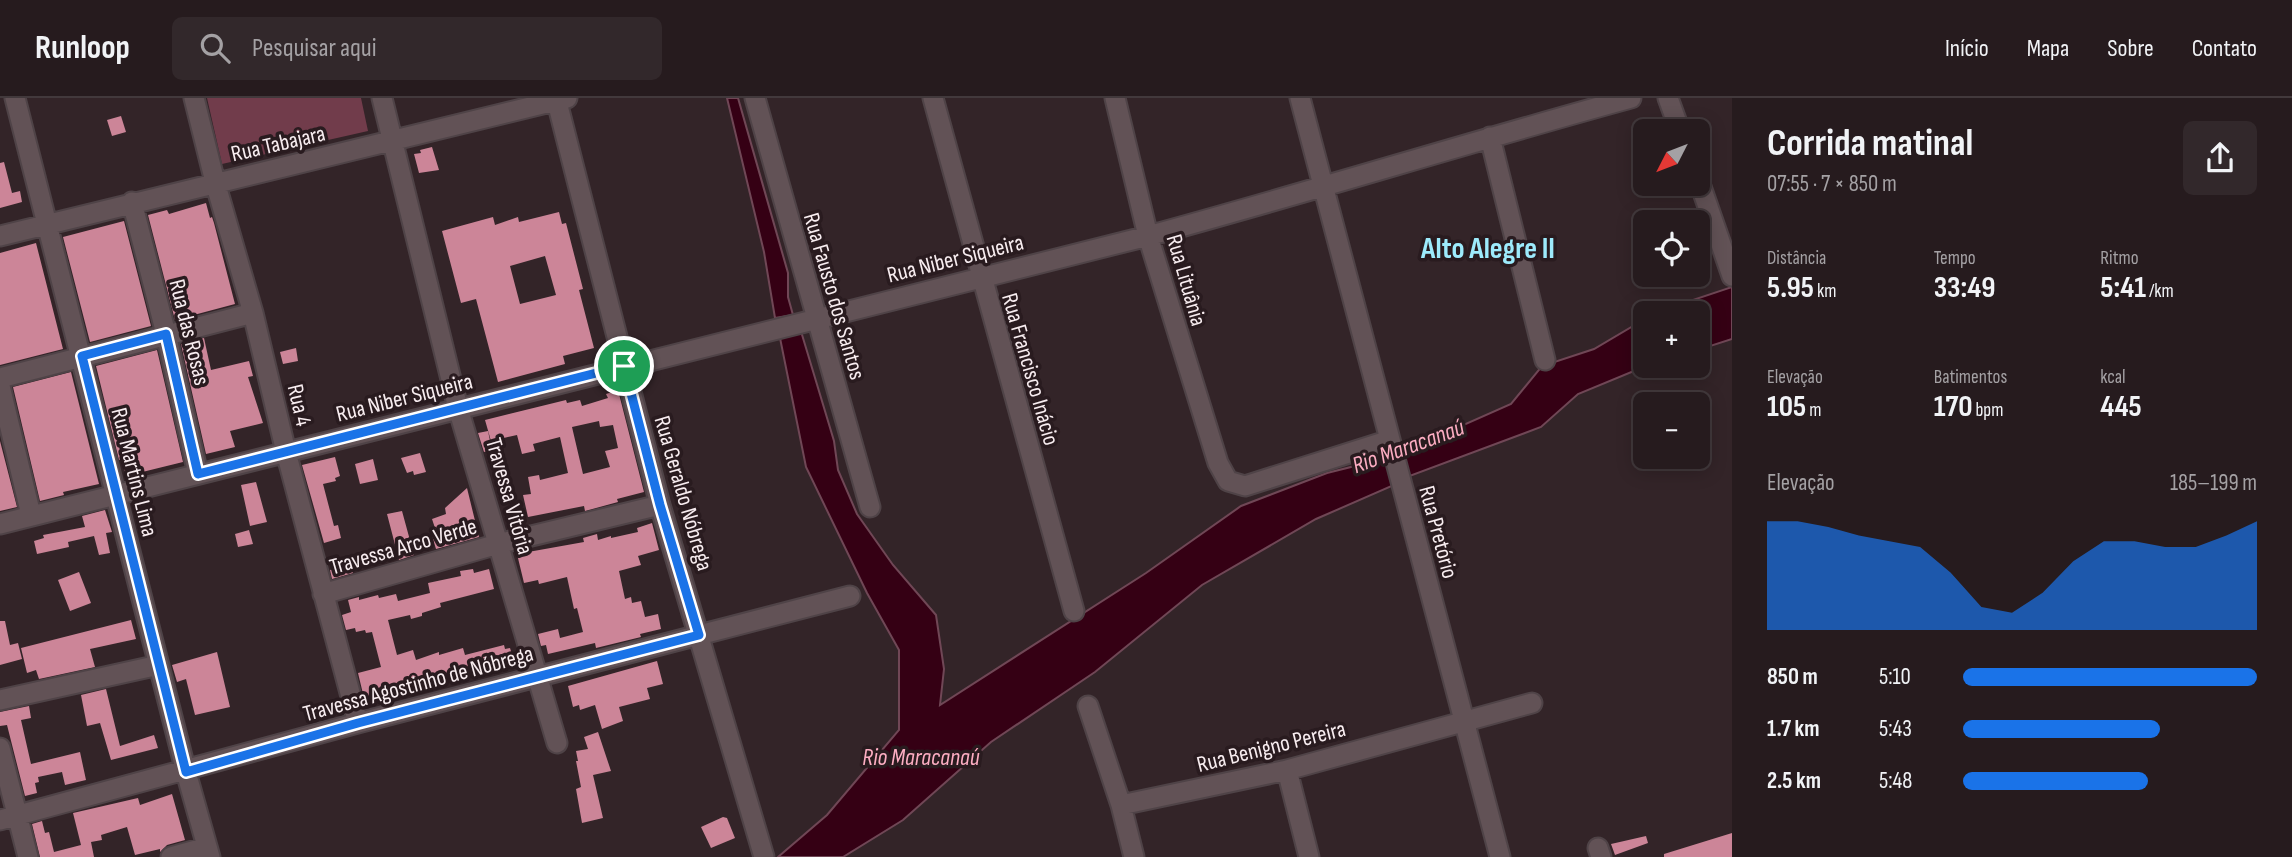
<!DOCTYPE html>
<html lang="pt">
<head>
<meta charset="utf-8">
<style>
  :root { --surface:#261b1e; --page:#32282b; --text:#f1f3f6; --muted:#a4a1a4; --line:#42393c; --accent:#1a73e8 }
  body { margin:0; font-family:"Sofia Sans Condensed",sans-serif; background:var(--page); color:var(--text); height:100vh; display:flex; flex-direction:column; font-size:26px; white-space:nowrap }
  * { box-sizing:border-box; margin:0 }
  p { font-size:23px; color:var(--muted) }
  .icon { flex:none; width:38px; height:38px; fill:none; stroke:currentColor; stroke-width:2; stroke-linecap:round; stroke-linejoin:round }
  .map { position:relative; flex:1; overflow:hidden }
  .details { display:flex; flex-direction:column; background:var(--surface); width:560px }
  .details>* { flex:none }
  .needle { width:46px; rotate:228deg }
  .controls { position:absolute; left:1633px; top:21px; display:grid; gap:14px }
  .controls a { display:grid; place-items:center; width:77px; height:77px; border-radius:10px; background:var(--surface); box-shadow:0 4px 18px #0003,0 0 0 2px var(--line); font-size:35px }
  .pin { position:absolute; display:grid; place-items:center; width:60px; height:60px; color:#fff; margin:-30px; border:4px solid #fff; border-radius:50%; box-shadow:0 2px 7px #0007 }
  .round { display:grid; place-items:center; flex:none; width:74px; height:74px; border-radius:10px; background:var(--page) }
  .summary { display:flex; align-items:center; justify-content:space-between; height:119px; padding:0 35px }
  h1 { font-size:38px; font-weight:700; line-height:52px }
  .stats { display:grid; grid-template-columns:repeat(3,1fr); gap:10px; height:119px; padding:7px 35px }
  .stats div { display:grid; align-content:center }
  .stats b { font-size:30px; font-weight:700 }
  .stats small { font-size:19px; font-weight:400 }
  .stats p { font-size:19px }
  .chart { height:196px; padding:14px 35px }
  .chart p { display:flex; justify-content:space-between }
  .chart svg { width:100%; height:126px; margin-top:7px; fill:var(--accent); opacity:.7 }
  ul { padding:0 35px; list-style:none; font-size:23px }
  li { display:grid; grid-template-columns:112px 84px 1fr; align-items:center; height:52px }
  li i { height:18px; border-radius:9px; background:var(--accent) }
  header { display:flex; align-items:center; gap:42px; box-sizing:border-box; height:98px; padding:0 35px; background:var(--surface); border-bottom:2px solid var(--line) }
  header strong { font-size:33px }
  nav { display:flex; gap:38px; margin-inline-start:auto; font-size:24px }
  .search { width:490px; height:63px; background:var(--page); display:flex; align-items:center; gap:18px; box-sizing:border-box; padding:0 24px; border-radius:10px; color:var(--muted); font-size:26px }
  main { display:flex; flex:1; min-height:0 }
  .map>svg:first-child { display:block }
</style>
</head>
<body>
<header>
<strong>Runloop</strong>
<div class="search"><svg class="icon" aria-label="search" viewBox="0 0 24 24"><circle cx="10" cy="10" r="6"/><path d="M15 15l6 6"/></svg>Pesquisar aqui</div>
<nav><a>Início</a><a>Mapa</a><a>Sobre</a><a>Contato</a></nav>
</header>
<main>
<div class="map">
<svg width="1732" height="759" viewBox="0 0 1732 759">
  <rect width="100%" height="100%" fill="#332428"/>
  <path fill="#713c4b" d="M207,0H361L368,33L222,66Z"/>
  <path fill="#350014" stroke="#704756" stroke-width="2" d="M727,0H738L788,175V199L793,217L775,220L764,154Z
    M1732,189V241L1698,252V215H1654Z
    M1645,221L1646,268L1578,296L1541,329L1407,379L1400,355L1511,306L1542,268L1594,251Z
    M800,230L834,343L838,372L857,416L893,467L936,517L944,571L940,607L1146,475L1241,408L1327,375L1387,360L1394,387L1316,421L1202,487L1095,574L991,644L903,722L843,759H778L827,717L899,632V552L867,495L806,369L779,235Z"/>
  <path fill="#cc8598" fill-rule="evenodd" d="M121,18L126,34L112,38L107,22Z
    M432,49L439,72L419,75L414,56L421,55L420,52Z
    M4,64L12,95L20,93L22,104L0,110V65Z
    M206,105L210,120L212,119L214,125L235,206L175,222L148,117L167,112L169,116Z
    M559,114L562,126L566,125L583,191L579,192L594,250L563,258L565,266L498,284L476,201L461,205L442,133L493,119L495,127L518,119L519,124ZM545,158L556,197L520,206L510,168Z
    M124,123L151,228L90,244L63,139Z
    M36,145L63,251L0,267V155Z
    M204,240L211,272L249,263L253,278L248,279L263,325L230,333L235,349L206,356L181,246Z
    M296,250L298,263L283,266L280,254Z
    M157,252L183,364L126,378L122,361L119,362L96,268Z
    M71,274L99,386L63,394L64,397L40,403L13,289Z
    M618,292L644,394L617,401L618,404L585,413L584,408L528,419L523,397L531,396L528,379L539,377L540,382L568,375L560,339L533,346L535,353L522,356L517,337L491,343L485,322L566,302L567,305L580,302L582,308L608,300L606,296ZM599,323L600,329L613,327L618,350L605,353L610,369L583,376L572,329Z
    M488,333L492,352L484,354L478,335Z
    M0,343L17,409L0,413Z
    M420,355L426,374L414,377L413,373L407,375L401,360Z
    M335,359L340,378L335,380L336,383L323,386L334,428L338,427L341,440L324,445L302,367Z
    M373,361L378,382L360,386L355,366Z
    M256,384L267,424L250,428L241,387Z
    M467,390L479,439L436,451L430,431L435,430L432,421L446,416L445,410Z
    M105,412L112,434L106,435L110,455L99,457L94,438L68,444L69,449L37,456L34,443L44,440L43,437L85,429L82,418Z
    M402,413L414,457L399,462L387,416Z
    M652,425L659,452L638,458L641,467L619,473L625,501L631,499L632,505L641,503L645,519L658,516L661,531L640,536L641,539L596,550L595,545L548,556L546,547L541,548L538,536L558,531L560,540L583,534L577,510L574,511L567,479L539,486L538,482L524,485L517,456L584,444L583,440L597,436L598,442L611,438V440L638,434L637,430Z
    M249,432L253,446L238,449L235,436Z
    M351,467L353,475L332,481L330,472Z
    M473,471L474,475L489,471L494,491L440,505L441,509L422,515V518L411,521L410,517L388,522L397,557L413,552L416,562L439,554V557L463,550L465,557L504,547L505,551L510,550L514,563L497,568L498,571L478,577L475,566L445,576L447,582L421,590V592L395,598L394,593L364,600L358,575L381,569L372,534L366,535L365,532L356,534L355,530L346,532L342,517L351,514L348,502L359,499V502L378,497L379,500L396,496L398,503L430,495L428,485L461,478L460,473Z
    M79,474L91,505L70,513L58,482Z
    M131,522L136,541L90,551L95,569L39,581L36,572L27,575L21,550Z
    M0,523H5L10,547L18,545L22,561L0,567Z
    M217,554L230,609L195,617L186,581L177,584L172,567Z
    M657,563L663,586L647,590L650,601L619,609L623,623L602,631L595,607L580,612L579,607L573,609L568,588Z
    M106,591L120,648L154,637L158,650L111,662L100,625L87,628L81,597Z
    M29,608L31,620L21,622L31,666L80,654L86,682L65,687L62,674L38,679L39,684L35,685L37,695L25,698L7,627L0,628V614Z
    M598,634L611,673L593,677L603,720L582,725L576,691L581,689L576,663H578L576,653L588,651L584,639Z
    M172,696L185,742L167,747L160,754V751L135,757L127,729L101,737L102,742L91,744L94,759H40L32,726L42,723L45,735L49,734L54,754L81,747L73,715L138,700L140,707Z
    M723,719L727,720L735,740L711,750L701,729Z
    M1732,735V759H1664V756Z
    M1646,738L1648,745L1615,757L1611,746Z"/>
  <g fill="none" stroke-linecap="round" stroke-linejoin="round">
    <g stroke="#4f4347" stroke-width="23">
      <path id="minor" d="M15,0L186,674L210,759
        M194,0L215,84L253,215L286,354L358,625
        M382,0L458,310L557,645
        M556,0L660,407L764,759
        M755,0L870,409
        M933,0L1074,513
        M1115,0L1148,138L1218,365L1228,383L1245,388L1390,342
        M1300,0L1500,759
        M1668,0L1680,33
        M1490,39L1545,262
        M1698,80L1732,178
        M132,104L166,236L198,376
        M0,138L567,0
        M0,280L253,215
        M0,288L31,417
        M0,426L1148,138C1310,94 1470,44 1631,0
        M323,496L498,446L660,407
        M0,602L159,567
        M1088,608L1121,707L1134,759
        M0,650L28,759
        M1287,672L1309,759
        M1121,707L1287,672L1532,605
        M0,722L358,625L850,498
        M1598,750L1601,759
        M171,759L207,749"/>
    </g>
    <use href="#minor" stroke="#625256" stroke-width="19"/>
  </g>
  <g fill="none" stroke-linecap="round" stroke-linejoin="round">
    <g stroke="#fff" stroke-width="14">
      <path id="route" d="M166,236L198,376L624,268L660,407L699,537L358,625L186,674L82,258Z"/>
    </g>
    <use href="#route" stroke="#1a73e8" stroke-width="9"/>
  </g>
  <g text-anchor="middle" stroke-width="7" stroke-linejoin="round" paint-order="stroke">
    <g font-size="23" fill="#f8edf0" stroke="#291b1f">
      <text transform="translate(278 45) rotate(-13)" y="8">Rua Tabajara</text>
      <text transform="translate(955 160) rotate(-14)" y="8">Rua Niber Siqueira</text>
      <text transform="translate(1187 182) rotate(74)" y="8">Rua Lituânia</text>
      <text transform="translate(835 198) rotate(74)" y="8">Rua Fausto dos Santos</text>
      <text transform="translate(190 234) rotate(76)" y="8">Rua das Rosas</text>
      <text transform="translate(1031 271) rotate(74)" y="8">Rua Francisco Inácio</text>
      <text transform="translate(404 299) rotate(-14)" y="8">Rua Niber Siqueira</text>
      <text transform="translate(300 307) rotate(77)" y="8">Rua 4</text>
      <text transform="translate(135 374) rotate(76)" y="8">Rua Martins Lima</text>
      <text transform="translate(684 395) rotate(74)" y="8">Rua Geraldo Nóbrega</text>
      <text transform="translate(510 398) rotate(74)" y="8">Travessa Vitória</text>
      <text transform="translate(1439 434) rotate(75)" y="8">Rua Pretório</text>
      <text transform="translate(403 448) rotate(-16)" y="8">Travessa Arco Verde</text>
      <text transform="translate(418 585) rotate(-15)" y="8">Travessa Agostinho de Nóbrega</text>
      <text transform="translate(1271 648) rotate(-14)" y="8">Rua Benigno Pereira</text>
    </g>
    <g font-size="24" font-style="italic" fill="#fcadc2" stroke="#291b1f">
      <text transform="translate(1408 348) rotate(-20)" y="8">Rio Maracanaú</text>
      <text x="921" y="667">Rio Maracanaú</text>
    </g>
    <g font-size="30" font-weight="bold" fill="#9debfc" stroke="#291b1f">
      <text x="1488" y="160">Alto Alegre II</text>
    </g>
  </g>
</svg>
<div class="controls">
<a><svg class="needle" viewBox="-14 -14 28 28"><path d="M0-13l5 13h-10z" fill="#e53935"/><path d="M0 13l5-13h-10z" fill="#a4a1a4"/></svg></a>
<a><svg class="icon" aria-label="locate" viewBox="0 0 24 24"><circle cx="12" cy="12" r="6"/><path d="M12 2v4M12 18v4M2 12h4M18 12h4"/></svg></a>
<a>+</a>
<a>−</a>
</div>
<div class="pin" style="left:624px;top:268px;background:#1e9e55"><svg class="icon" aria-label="arrive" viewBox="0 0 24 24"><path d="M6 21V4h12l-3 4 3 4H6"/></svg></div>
</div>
<section class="details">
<div class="summary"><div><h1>Corrida matinal</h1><p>07:55 · 7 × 850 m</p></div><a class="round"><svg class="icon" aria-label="share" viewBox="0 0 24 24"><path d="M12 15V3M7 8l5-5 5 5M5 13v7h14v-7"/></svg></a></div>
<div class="stats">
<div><p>Distância</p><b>5.95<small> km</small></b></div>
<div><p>Tempo</p><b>33:49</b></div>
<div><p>Ritmo</p><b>5:41<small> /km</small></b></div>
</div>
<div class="stats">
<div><p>Elevação</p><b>105<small> m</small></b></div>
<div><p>Batimentos</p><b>170<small> bpm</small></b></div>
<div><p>kcal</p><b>445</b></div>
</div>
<div class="chart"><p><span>Elevação</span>185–199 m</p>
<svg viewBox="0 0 160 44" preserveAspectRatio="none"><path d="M0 44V6L10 6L20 8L30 11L40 13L50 15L60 24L70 36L80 38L90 31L100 20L110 13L120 13L130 15L140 15L150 11L160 6V44z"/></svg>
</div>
<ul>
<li><b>850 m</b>5:10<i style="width:100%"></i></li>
<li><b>1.7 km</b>5:43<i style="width:67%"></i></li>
<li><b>2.5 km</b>5:48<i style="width:63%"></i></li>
</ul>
</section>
</main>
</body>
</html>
